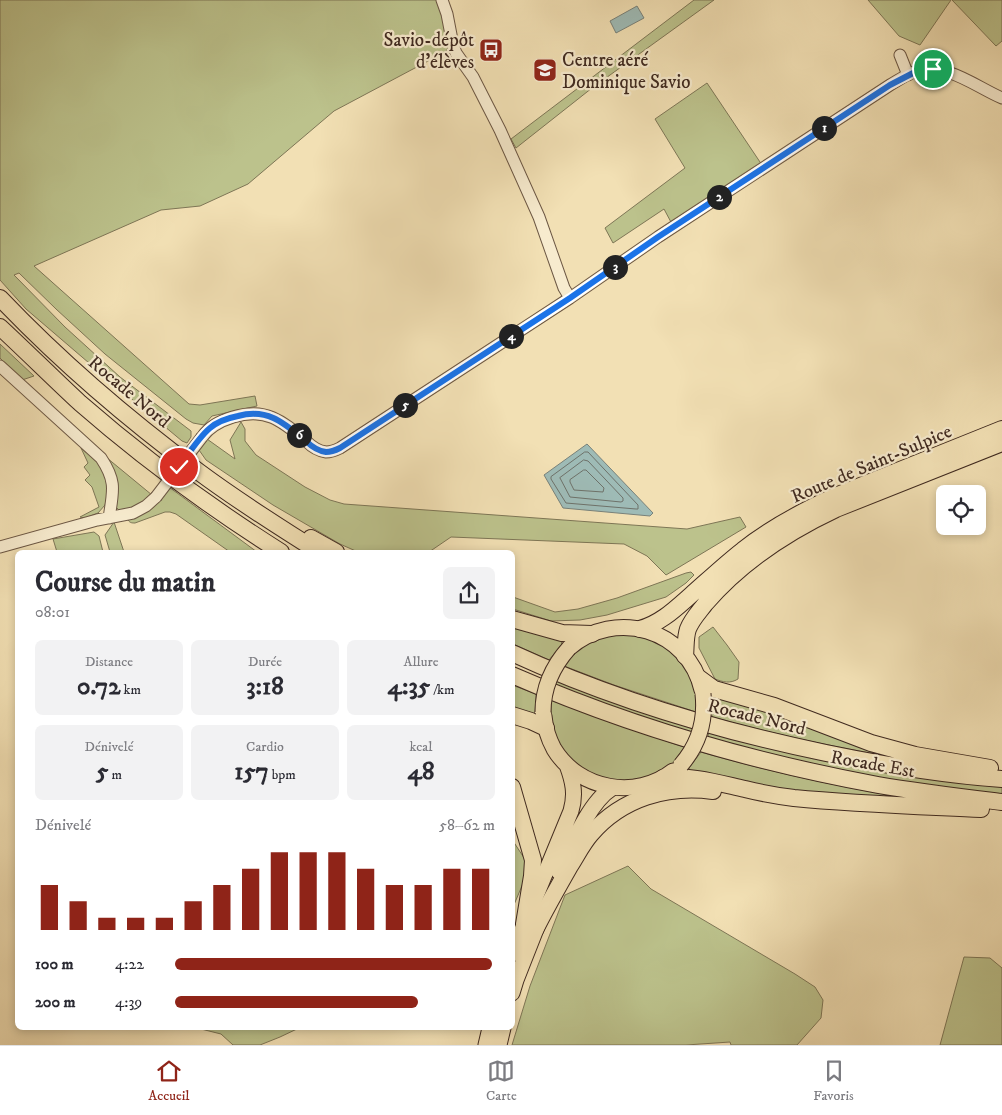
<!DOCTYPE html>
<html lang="fr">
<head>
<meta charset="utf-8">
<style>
  :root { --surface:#fff; --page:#f2f2f3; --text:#2b2b33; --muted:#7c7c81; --line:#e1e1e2; --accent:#8f2418 }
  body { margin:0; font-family:"IM FELL DW Pica",serif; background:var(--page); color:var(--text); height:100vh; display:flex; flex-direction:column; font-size:19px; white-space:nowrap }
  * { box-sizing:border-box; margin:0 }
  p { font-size:16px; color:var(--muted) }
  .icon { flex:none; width:28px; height:28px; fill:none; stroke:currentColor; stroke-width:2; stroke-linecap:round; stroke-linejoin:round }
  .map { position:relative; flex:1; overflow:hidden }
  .details { position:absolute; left:15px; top:550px; width:500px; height:480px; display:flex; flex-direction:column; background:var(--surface); border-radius:8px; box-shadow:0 2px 8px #0003 }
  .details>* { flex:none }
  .controls { position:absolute; left:936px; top:485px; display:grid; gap:10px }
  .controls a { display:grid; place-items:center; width:50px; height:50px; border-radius:8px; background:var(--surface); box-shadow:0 2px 8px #0003; font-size:25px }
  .pin { position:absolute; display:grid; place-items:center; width:42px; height:42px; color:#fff; margin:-21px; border:2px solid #fff; border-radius:50%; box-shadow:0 1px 5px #0007 }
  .km { position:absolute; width:25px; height:25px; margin:-12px; border-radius:50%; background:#222; color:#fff; font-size:14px; line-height:25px; text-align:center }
  .round { display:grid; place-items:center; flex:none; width:52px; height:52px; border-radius:8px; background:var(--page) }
  .overview { display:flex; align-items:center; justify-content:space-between; height:85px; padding:0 20px }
  h1 { font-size:28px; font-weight:700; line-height:38px }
  .metrics { display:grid; grid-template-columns:repeat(3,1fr); gap:8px; height:85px; padding:5px 20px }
  .metrics div { display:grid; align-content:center; border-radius:8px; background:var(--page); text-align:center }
  .metrics b { font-size:25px; font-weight:700 }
  .metrics small { font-size:14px; font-weight:400 }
  .metrics p { font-size:14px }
  .chart { height:140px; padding:10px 20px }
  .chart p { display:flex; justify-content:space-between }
  .chart svg { width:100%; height:90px; margin-top:5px; stroke:var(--accent); stroke-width:6 }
  ul { padding:0 20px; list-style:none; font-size:16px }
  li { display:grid; grid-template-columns:80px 60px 1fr; align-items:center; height:38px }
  li i { height:12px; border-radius:6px; background:var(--accent) }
  .menu { display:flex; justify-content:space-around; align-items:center; height:70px; border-top:1px solid var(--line); background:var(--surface); font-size:14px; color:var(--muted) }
  .menu a { display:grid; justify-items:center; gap:2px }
  .menu .selected { color:var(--accent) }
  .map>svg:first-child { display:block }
</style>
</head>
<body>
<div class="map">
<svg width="1002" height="1045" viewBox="0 0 1002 1045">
  <rect width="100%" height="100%" fill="#f2e0b4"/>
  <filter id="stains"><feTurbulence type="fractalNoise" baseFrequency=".004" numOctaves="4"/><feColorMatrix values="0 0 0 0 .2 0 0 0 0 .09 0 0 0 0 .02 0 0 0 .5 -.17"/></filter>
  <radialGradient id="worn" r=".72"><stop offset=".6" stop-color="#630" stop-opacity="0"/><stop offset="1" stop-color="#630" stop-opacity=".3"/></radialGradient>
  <path fill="#bcc28c" stroke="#7e7656" d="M0,0H438L450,46L445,52L334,111L248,184L200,206L161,210L34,266L189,404L200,405L255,396L257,406L212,416L204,425L193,423L186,419L105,354L56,309L19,273L14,275L65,327L120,377L191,431V437L187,443L182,441L103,375L26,309L0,280Z
    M694,0H714L592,88L516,148L511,139Z
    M868,0H951L920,45L899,36Z
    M952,0H1002V41L996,46Z
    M707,83L762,165L672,224L664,209L613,243L605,228L685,168L655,119Z
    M0,344L34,376L22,380L0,358Z
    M241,422L245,429V441L256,455L305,487L330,500L344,504L687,529L740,517L746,527L666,575L647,556L624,544L451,537L429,552H358L340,544L273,505L206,460L199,450L207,439L235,459L230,440Z
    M81,448L92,457L105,470L108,495L105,505L98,513L85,518L80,517L99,507L92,487L85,480L90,475L84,467L88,463Z
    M101,453L152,495L137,507L119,510L114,505Z
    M169,487L257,552H230L176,514L170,512H165L135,523C132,523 130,523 128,520Z
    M114,522L124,552H110L105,535Z
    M94,532L99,536L103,552H57L53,539Z
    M691,572L694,575L686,583L666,597L607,615L580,620L551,621L513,609V597L555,612L578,609L617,598L686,573Z
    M513,625L561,641L562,644L549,660L513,644Z
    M713,627L727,645L739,662L738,679C730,684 723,682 715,679L699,648V637Z
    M612,634L640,635L667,647L686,666L696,693V712L614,685L564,666L567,659L590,641Z
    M557,678L694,726L692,734L554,686Z
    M512,685L536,694L535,711L534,714L513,709Z
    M713,696L741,702L909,760C843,749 777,735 712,717V698Z
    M551,700L618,725L684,747V748L673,762L674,764L651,777L615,782L583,770L564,752L553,732L551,720Z
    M710,730L1002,786V796L872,778L707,739Z
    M701,752C777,774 854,790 932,802L839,798L691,773L689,768Z
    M513,841L530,867L513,907Z
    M628,866L651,889L795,974L815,987L823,1000L821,1018L797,1045H731L730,1042L686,1045H512L530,986L565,895Z
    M964,957L990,958L1002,968V1045H940Z
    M197,1028H299L280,1037L260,1045H233L221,1034Z"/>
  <path fill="#9ebbb6" stroke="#78817a" d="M637,6L644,18L616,33L610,21Z
    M587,444L653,513L650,516L563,508L544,475Z"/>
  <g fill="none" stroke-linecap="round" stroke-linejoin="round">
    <path stroke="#6e726a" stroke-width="1" d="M585,452H588L638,505V509H636L566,503L551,479V477Z
      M584,460L588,461L623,498V501L621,502L570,497L560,478Z
      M584,470H586L604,488L603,492L574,490L570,482V480Z"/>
    <g stroke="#6c5744" stroke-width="13">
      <path id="minor" d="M442,0L447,14L453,45L456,53L473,77L500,130L539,217L564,288L570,298
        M900,55L908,75
        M0,366L101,458C117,482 113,491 109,518
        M202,437C210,426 220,421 233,417C266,407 282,421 306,441C311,446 318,451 326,452C331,452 336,450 340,448L570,298L658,237L890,85C899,80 908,73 918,71C948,63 976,87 1002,98
        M0,547L97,520L133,513L146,506L156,497"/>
    </g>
    <g stroke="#3f291f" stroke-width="17">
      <path id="major" d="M569,648C615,608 688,629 702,690
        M544,716C545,727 548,738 554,749C579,790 636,800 673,771
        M559,872C571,847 589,802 612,788
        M512,954L571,811C576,794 573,781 567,765
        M512,993L516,980L540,919
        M486,1045L490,1028
        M499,1045L503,1028"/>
    </g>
    <g stroke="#3f291f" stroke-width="18">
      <path id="highway" d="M0,298C61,362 129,420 199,472C238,501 279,527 319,552
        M0,327C27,352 53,378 80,403C143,458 211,508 281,552
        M311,538L336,552
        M512,619L562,633L592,634
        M640,629C661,623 675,609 691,595C708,580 725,564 743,550C770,528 801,512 833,497L1002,429
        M512,653C612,699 719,731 826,753C884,765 943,775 1002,779
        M685,656C686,647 685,638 688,629C692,619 699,612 705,604C741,562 787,532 836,509L1002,443
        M512,675C629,726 753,762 878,785C919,792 961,797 1002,802
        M699,678L714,689L774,706L871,743L915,755L990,768
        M512,715L531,721L546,728
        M663,778C692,775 718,783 745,789C761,793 778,796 794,798C856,804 919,806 981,809
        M512,787L533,860L532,876L524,924
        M535,930C546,908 558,887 570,866C577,855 583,843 591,834C622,798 667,785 713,791"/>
    </g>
    <use href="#minor" stroke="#f7ebce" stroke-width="11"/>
    <use href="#major" stroke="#f2e0b4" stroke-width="15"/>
    <use href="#highway" stroke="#f2e0b4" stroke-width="16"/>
    <g stroke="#6c5744" stroke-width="13" stroke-linecap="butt">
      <path id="minor-bridge" d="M156,497L202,437"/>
    </g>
    <g stroke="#3f291f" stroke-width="17" stroke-linecap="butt">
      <path id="major-bridge" d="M543,712C543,687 552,667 569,648
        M681,765C699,744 706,721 703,694"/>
    </g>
    <use href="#minor-bridge" stroke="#f7ebce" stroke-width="11"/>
    <use href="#major-bridge" stroke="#f2e0b4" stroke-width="15"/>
  </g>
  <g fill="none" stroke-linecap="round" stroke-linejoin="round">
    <g stroke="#fff" stroke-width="10">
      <path id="route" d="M179,467C187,456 199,437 210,428C217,422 228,418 238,416C268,408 284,423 306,441C311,446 318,451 326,452C331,452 336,450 340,448L570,298L658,237L890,85L917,71L933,69"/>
    </g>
    <use href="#route" stroke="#1a73e8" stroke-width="6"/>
  </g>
  <defs>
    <g id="bus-square" transform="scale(1.25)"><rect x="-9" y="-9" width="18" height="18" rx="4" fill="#8f2418" stroke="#f7ebce"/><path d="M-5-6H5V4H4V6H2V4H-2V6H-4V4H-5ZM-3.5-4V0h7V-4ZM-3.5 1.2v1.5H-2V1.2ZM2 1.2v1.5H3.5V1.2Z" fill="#fff"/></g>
    <g id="school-square" transform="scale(1.25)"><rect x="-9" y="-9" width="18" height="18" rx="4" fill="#8f2418" stroke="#f7ebce"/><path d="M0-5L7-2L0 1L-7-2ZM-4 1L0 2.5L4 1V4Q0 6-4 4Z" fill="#fff"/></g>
  </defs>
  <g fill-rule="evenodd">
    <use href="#bus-square" x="491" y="50"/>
    <use href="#school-square" x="545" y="70"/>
  </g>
  <g text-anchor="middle" stroke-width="4.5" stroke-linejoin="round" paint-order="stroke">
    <g font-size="19" fill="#3f291f" stroke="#f7ebce" text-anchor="end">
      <text x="474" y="46">Savio-dépôt<tspan x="474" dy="22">d'élèves</tspan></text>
      <text x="562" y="66" text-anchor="start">Centre aéré<tspan x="562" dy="22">Dominique Savio</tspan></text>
    </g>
    <g font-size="19" fill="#3f291f" stroke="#f7ebce">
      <text transform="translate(130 391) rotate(40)" y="7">Rocade Nord</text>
      <text transform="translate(871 463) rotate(-23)" y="7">Route de Saint-Sulpice</text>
      <text transform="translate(757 716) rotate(14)" y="7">Rocade Nord</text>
      <text transform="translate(873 763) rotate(10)" y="7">Rocade Est</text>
    </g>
  </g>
  <rect width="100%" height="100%" filter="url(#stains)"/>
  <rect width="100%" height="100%" fill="url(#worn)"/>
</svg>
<div class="controls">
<a><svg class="icon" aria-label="locate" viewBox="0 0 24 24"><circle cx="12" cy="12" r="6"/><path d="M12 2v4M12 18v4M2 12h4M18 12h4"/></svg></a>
</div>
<div class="pin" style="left:933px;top:69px;background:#1e9e55"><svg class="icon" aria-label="arrive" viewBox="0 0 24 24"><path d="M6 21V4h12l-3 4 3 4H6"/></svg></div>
<div class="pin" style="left:179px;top:467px;background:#d93025"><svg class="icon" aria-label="check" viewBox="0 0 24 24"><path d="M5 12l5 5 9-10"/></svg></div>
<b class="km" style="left:824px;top:128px">1</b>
<b class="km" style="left:719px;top:197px">2</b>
<b class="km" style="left:615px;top:267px">3</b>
<b class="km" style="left:511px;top:336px">4</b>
<b class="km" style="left:405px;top:405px">5</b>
<b class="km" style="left:299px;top:435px">6</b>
<section class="details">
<div class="overview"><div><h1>Course du matin</h1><p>08:01</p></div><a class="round"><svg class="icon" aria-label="share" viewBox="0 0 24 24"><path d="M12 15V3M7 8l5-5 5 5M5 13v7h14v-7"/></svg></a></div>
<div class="metrics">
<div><p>Distance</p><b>0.72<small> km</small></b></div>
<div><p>Durée</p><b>3:18</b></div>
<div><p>Allure</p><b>4:35<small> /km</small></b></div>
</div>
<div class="metrics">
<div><p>Dénivelé</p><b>5<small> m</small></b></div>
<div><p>Cardio</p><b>157<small> bpm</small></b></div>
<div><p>kcal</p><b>48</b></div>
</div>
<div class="chart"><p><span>Dénivelé</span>58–62 m</p>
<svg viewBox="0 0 160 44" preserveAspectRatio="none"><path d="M5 44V22M15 44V30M25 44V38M35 44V38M45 44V38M55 44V30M65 44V22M75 44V14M85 44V6M95 44V6M105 44V6M115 44V14M125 44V22M135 44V22M145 44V14M155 44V14"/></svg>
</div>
<ul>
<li><b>100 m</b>4:22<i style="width:99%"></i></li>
<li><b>200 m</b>4:39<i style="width:76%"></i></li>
</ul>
</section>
</div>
<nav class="menu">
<a class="selected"><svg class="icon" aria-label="home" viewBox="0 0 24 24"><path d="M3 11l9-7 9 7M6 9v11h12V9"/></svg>Accueil</a>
<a><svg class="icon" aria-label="map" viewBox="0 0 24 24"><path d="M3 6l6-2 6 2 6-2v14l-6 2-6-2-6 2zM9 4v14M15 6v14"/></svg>Carte</a>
<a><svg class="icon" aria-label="saved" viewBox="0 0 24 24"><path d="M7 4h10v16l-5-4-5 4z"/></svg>Favoris</a>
</nav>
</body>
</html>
